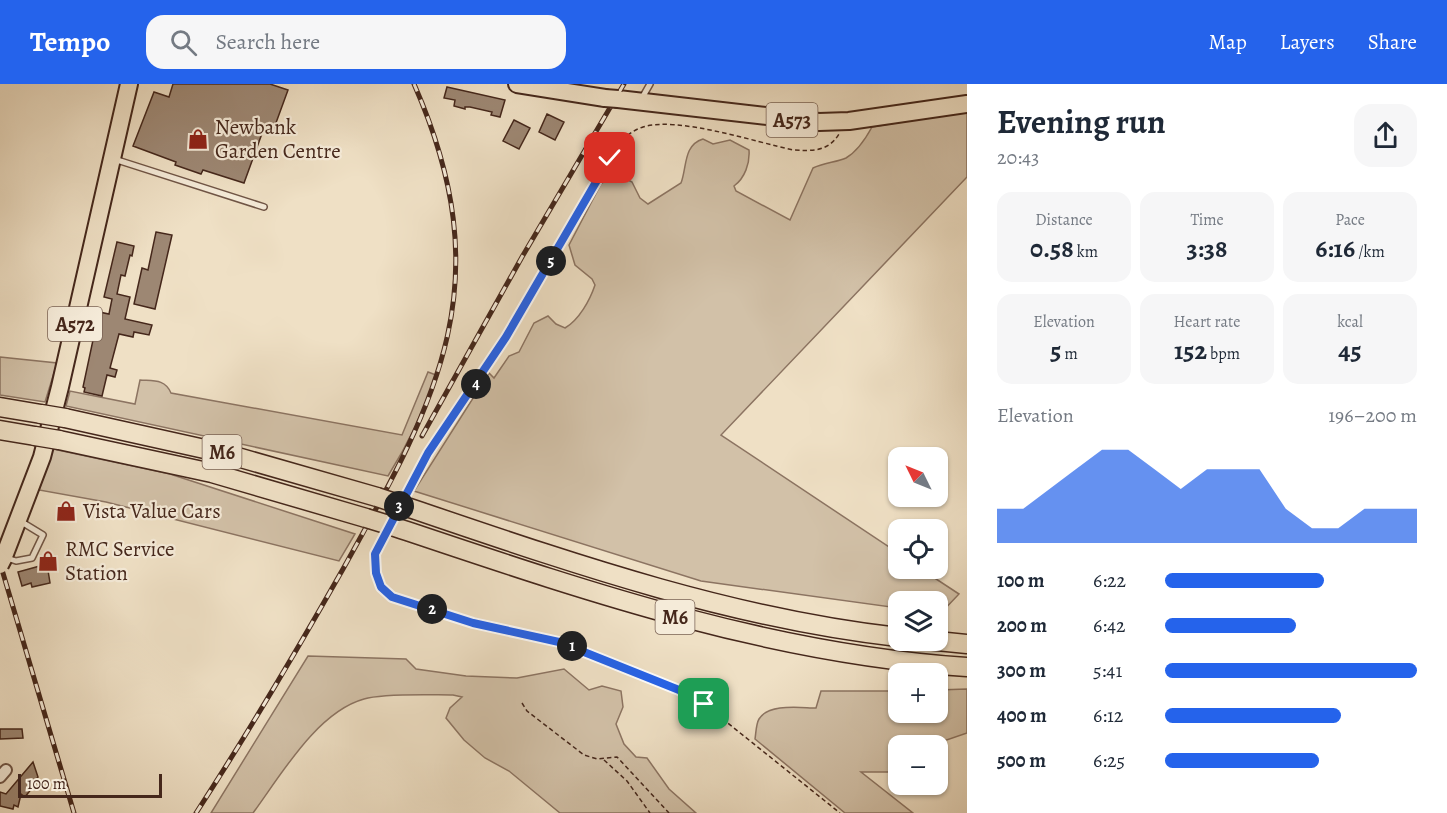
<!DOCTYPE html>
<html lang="en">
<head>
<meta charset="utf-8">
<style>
  :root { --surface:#fff; --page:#f6f6f7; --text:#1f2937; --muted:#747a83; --accent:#2563eb }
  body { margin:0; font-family:Alegreya,serif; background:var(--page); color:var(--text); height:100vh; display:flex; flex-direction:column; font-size:22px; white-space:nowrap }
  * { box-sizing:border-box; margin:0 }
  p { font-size:20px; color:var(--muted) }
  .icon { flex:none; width:33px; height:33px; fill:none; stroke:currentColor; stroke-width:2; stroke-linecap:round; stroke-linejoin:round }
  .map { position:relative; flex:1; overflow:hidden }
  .details { display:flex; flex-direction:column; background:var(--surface); width:480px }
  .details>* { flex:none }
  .needle { width:39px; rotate:313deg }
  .controls { position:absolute; left:888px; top:363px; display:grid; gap:12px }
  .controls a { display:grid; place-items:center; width:60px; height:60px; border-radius:12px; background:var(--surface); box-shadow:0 2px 4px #0004; font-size:30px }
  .scale { position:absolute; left:18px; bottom:15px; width:144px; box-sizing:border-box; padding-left:6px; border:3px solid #45271b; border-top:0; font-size:16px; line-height:21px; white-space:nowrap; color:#45271b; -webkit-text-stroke:4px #f5ebd9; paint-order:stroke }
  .pin { position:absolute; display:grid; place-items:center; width:51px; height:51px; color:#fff; margin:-26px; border-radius:12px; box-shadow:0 3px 9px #0006 }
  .km { position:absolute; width:30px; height:30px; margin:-15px; border-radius:50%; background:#222; color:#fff; font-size:16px; line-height:30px; text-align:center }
  .round { display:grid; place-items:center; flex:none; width:63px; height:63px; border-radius:18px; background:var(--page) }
  .summary { display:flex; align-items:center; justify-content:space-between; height:102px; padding:0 30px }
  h1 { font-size:33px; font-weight:600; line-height:45px }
  .metrics { display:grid; grid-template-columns:repeat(3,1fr); gap:9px; height:102px; padding:6px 30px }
  .metrics div { display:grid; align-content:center; border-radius:15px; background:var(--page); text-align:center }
  .metrics b { font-size:26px; font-weight:600 }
  .metrics small { font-size:16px; font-weight:400 }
  .metrics p { font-size:16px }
  .chart { height:168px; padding:12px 30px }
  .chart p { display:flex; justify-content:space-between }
  .chart svg { width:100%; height:108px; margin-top:6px; fill:var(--accent); opacity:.7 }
  ul { padding:0 30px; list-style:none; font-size:20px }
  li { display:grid; grid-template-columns:96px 72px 1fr; align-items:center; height:45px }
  li i { height:15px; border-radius:8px; background:var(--accent) }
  header { display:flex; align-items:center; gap:36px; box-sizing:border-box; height:84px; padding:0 30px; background:var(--accent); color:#fff }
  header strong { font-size:28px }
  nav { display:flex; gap:33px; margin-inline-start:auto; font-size:21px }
  .search { width:420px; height:54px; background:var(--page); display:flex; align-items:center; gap:15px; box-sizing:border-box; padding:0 21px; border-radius:18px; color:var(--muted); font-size:22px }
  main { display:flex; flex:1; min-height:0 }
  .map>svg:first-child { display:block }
</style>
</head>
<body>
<header>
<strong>Tempo</strong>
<div class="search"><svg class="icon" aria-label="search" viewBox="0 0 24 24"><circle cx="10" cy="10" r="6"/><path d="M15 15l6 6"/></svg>Search here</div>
<nav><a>Map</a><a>Layers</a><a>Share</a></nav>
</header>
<main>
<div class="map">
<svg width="967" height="729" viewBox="0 0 967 729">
  <rect width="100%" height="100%" fill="#efe0c5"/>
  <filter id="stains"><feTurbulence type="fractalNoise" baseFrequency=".00333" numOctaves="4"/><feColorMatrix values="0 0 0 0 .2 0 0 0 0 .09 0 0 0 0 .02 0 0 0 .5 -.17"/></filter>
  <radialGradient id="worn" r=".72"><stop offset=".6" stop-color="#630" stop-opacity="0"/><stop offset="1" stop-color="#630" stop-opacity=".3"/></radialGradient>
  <path fill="#d2c1a8" stroke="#8c7462" stroke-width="1.5" d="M967,27V93L721,351L898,469V484L921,485L959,510L940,530H938V518H898V524L701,497L414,407L489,289L494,294L509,272L519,268L534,239L548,232L556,240L565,244C579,236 590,216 595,201L592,195L575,181L569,161L601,100C611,91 621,92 632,98L640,114L648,120L681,99C687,84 683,61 703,55L713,60L730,56L749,66C750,79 745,94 734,102L736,107L790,136L813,84C823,79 837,78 846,74C858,67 866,54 872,43Z
    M0,273L57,279L45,318L0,311Z
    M428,288L436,291C424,327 408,360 388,392L66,322L70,307L135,320L140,296C154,297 165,295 171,309L402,351Z
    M53,365L170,390L355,450L339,477L106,418L39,406Z
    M308,572L406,575L416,585L466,592L517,594L564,585L589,606L602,602L621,607L623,623L616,640L624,660L636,673L647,674L669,705L696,729H560L509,687L485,674L464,656L446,634L450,624L462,613L453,611C430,611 384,609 364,615C317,628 281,691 253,729H211Z
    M967,605V649L935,660L898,662V685L893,688H861L913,729H845L755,655C756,649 756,640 759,635C769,619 801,624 816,624L821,607H898V628H938V606Z"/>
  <path fill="#9d8773" stroke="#45271b" stroke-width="1.5" d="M173,0H270L288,6L273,47L264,44L244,99L203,86L201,90L175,81L176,78L133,62L154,8L169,13Z
    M447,3L505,16L500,33L491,31L492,28L470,23H465V25L454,22L455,16L444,14Z
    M547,30L564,38L555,56L539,48Z
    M514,36L530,44L519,65L503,57Z
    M156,148L172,151L155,225L134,220L142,184L148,186Z
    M117,158L134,162L132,172L130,171L125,192L121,191L117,210L130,213L125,235L152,241L149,251L134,248L133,253L119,250L110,284L117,286L115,293L107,291L102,312L84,308L85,304L83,303L99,228L109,230L112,215L104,213Z
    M47,480L50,499L32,503L31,499L22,502L18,488Z
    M0,645H22L23,654L0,655Z
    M33,678L38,693L34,698L36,699L25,713L21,710L18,723L14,721L13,725L0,722V708L6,710Z"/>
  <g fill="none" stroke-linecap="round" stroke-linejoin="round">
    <g stroke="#705546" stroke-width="8">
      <path id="lane" d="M642,14L650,0
        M114,75L264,123
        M7,474L16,477L32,474L43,451L20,437"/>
    </g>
    <g stroke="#705546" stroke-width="14">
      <path id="street" d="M0,693L6,686"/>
    </g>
    <g stroke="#45271b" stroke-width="20">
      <path id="primary" d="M517,0L605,14
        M618,15L819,38L849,37L967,20
        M3,475L42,373L60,303L129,0"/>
    </g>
    <g stroke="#45271b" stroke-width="21">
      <path id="highway" d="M0,323L41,330
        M65,334L227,370L377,413
        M0,346L35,352
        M59,356L212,389L366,434
        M404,422C566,477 728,534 898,553
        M392,442C580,505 767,570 967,583
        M927,556L967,560"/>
    </g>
    <path stroke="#45271b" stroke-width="1.5" stroke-dasharray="4.5 3" stroke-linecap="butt" d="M407,408L428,369L506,253L610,74C618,60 627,48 643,43C677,32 756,58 793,66C812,67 828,68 839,50
      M382,455L375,470L376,489L381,503L392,513L473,539L559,557L679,606L704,620L840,729
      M522,619L527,627L584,671L597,675L617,673L669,729
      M604,676L627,697L650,729"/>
    <use href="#lane" stroke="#f5ebd9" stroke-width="5"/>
    <use href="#street" stroke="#f5ebd9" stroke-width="10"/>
    <use href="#primary" stroke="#efe0c5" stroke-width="16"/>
    <use href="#highway" stroke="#efe0c5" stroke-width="18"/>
    <g stroke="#45271b" stroke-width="5">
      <path id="rail" d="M422,352L522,173L624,0
        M0,479L74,729
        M196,729C248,649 296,568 343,485C440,311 501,198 414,0"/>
    </g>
    <use href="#rail" stroke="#f5ebd9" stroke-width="3" stroke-dasharray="9" stroke-linecap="butt"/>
    <g stroke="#45271b" stroke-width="20" stroke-linecap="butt">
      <path id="primary-bridge" d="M605,14L618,15
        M0,481L3,475"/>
    </g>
    <g stroke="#45271b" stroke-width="21" stroke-linecap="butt">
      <path id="highway-bridge" d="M41,330L65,334
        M35,352L59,356
        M377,413L404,422
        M366,434L392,442"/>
    </g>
    <use href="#primary-bridge" stroke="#efe0c5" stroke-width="16"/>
    <use href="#highway-bridge" stroke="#efe0c5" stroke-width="18"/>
  </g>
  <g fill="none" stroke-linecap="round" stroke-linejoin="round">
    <g stroke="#fff" stroke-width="12">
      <path id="route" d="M610,74L506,253L428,369L375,470L376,489L381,503L392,513L473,539L559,558L679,606L704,620"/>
    </g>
    <use href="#route" stroke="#2563eb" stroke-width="8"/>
  </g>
  <defs>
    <g id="shop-bare" transform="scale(1.62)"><path d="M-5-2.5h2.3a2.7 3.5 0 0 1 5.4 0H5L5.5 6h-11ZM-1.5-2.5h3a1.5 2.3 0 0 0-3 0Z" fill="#8f2418" stroke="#f5ebd9" stroke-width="2.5" paint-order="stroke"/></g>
  </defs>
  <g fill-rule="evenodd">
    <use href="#shop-bare" x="198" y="55"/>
    <use href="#shop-bare" x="66" y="427"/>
    <use href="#shop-bare" x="48" y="477"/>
  </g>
  <g text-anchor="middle" stroke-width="4.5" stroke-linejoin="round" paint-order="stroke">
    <g fill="#f5ebd9" stroke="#7a6254" stroke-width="1.5">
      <rect x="766.5" y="19" width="51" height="34" rx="4.5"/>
      <rect x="48" y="223" width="54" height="34" rx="4.5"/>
      <rect x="202.5" y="351" width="39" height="34" rx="4.5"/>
      <rect x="655.5" y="516" width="39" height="34" rx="4.5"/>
    </g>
    <g font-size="20" font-weight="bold" fill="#45271b">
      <text x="792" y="43">A573</text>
      <text x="75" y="247">A572</text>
      <text x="222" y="375">M6</text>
      <text x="675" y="540">M6</text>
    </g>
    <g font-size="21" fill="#45271b" stroke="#f5ebd9" text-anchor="start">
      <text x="215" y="50">Newbank<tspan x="215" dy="24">Garden Centre</tspan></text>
      <text x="83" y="434">Vista Value Cars</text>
      <text x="65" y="472">RMC Service<tspan x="65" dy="24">Station</tspan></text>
    </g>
  </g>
  <rect width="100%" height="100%" filter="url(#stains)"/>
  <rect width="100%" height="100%" fill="url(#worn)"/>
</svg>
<div class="controls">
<a><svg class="needle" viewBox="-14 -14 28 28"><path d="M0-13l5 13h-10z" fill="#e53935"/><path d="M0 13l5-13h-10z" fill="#747a83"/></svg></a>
<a><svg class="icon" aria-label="locate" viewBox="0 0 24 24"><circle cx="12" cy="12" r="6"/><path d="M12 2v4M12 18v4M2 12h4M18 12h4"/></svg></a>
<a><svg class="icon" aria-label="layers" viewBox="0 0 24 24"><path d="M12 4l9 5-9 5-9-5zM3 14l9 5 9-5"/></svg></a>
<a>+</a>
<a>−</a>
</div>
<div class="scale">100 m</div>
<div class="pin" style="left:704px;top:620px;background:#1e9e55"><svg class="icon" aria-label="arrive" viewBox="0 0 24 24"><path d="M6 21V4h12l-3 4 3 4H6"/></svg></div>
<div class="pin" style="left:610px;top:74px;background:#d93025"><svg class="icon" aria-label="check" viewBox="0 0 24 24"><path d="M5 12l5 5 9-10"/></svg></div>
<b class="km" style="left:572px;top:562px">1</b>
<b class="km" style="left:432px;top:525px">2</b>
<b class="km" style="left:399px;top:422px">3</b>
<b class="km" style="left:476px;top:300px">4</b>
<b class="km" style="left:551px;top:177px">5</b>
</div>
<section class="details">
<div class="summary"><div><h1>Evening run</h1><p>20:43</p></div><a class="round"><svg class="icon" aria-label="share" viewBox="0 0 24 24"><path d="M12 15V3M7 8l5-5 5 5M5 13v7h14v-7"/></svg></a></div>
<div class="metrics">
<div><p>Distance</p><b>0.58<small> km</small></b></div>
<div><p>Time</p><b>3:38</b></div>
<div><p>Pace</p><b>6:16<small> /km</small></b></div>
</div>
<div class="metrics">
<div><p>Elevation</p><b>5<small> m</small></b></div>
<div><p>Heart rate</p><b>152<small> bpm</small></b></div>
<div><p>kcal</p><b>45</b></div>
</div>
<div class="chart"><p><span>Elevation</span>196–200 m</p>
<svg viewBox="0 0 160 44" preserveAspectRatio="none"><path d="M0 44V30L10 30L20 22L30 14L40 6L50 6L60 14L70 22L80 14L90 14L100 14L110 30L120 38L130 38L140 30L150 30L160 30V44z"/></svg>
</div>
<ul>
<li><b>100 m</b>6:22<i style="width:63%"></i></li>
<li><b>200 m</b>6:42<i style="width:52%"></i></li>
<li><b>300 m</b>5:41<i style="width:100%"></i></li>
<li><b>400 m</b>6:12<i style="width:70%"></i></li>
<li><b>500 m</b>6:25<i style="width:61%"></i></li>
</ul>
</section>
</main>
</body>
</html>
